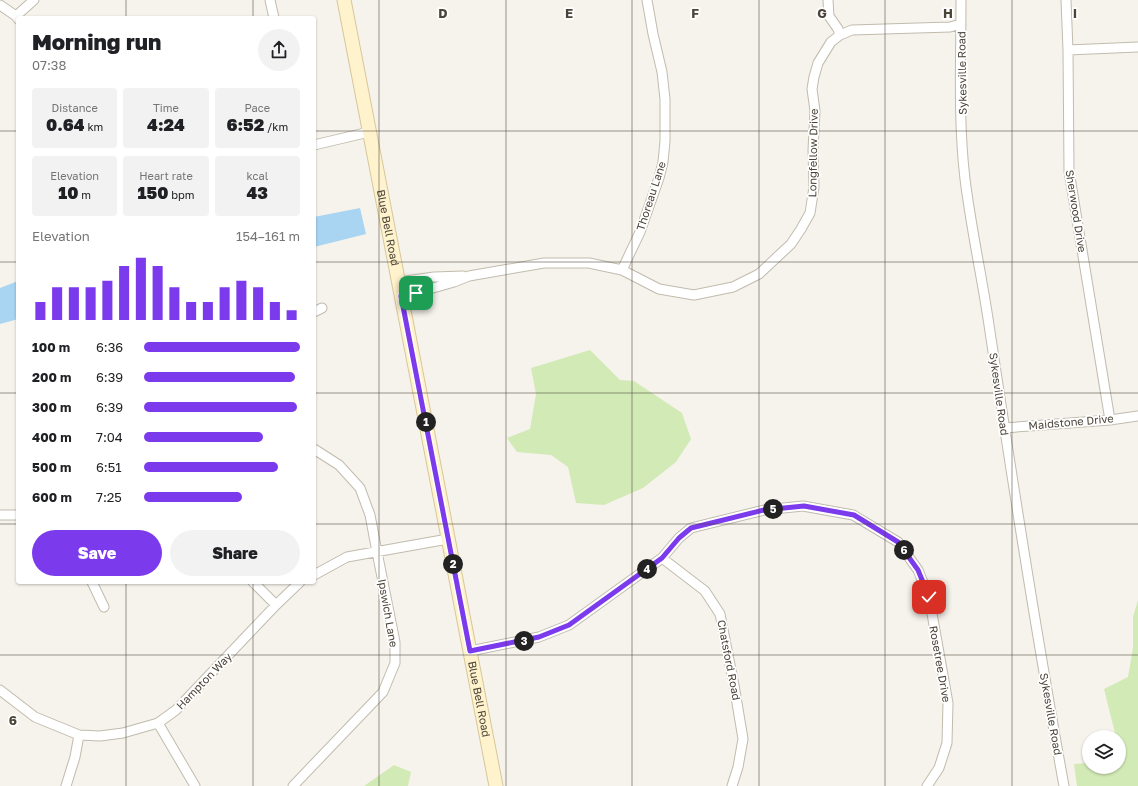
<!DOCTYPE html>
<html lang="en">
<head>
<meta charset="utf-8">
<style>
  :root { --surface:#fff; --page:#f2f2f2; --text:#202124; --muted:#757577; --accent:#7c3aed }
  body { margin:0; font-family:"Golos Text",sans-serif; background:var(--page); color:var(--text); height:100vh; display:flex; flex-direction:column; font-size:15px; white-space:nowrap }
  * { box-sizing:border-box; margin:0 }
  p { font-size:13px; color:var(--muted) }
  .icon { flex:none; width:22px; height:22px; fill:none; stroke:currentColor; stroke-width:2; stroke-linecap:round; stroke-linejoin:round }
  .map { position:relative; flex:1; overflow:hidden }
  .details { position:absolute; left:16px; top:16px; width:300px; height:568px; display:flex; flex-direction:column; background:var(--surface); border-radius:4px; box-shadow:0 1px 3px #0004 }
  .details>* { flex:none }
  .tools { position:absolute; left:1082px; top:730px; display:grid; gap:8px }
  .tools a { display:grid; place-items:center; width:44px; height:44px; border-radius:50%; background:var(--surface); box-shadow:0 1px 3px #0004; font-size:20px }
  .pin { position:absolute; display:grid; place-items:center; width:34px; height:34px; color:#fff; margin:-17px; border-radius:8px; box-shadow:0 2px 6px #0006 }
  .km { position:absolute; width:20px; height:20px; margin:-10px; border-radius:50%; background:#222; color:#fff; font-size:11px; line-height:20px; text-align:center }
  .round { display:grid; place-items:center; flex:none; width:42px; height:42px; border-radius:21px; background:var(--page) }
  .summary { display:flex; align-items:center; justify-content:space-between; height:68px; padding:0 16px }
  h1 { font-size:22px; font-weight:800; line-height:30px }
  .figures { display:grid; grid-template-columns:repeat(3,1fr); gap:6px; height:68px; padding:4px 16px }
  .figures div { display:grid; align-content:center; border-radius:4px; background:var(--page); text-align:center }
  .figures b { font-size:17px; font-weight:800 }
  .figures small { font-size:11px; font-weight:400 }
  .figures p { font-size:11px }
  .chart { height:112px; padding:8px 16px }
  .chart p { display:flex; justify-content:space-between }
  .chart svg { width:100%; height:72px; margin-top:4px; stroke:var(--accent); stroke-width:6 }
  .primary-button { display:flex; gap:8px; margin-top:auto; padding:8px 16px }
  .primary-button a { flex:1; height:46px; border-radius:24px; background:var(--accent); color:#fff; font-size:16px; font-weight:800; line-height:46px; text-align:center }
  .primary-button a+a { background:var(--page); color:var(--text) }
  ul { padding:0 16px; list-style:none; font-size:13px }
  li { display:grid; grid-template-columns:64px 48px 1fr; align-items:center; height:30px }
  li i { height:10px; border-radius:5px; background:var(--accent) }
  .map>svg:first-child { display:block }
</style>
</head>
<body>
<div class="map">
<svg width="1138" height="786" viewBox="0 0 1138 786">
  <rect width="100%" height="100%" fill="#f6f3ec"/>
  <path fill="#d2eab5" d="M590,350L620,380L634,381L682,413L691,439L676,462L643,488L604,505L576,503L568,467L551,455L517,452L507,438L530,429L536,394L531,368Z
    M1138,600V786H1077L1074,764L1089,763V767H1119V737H1116L1104,689L1128,677L1133,648V617Z
    M394,765L411,772L408,786H364Z"/>
  <path fill="#a9d4f2" d="M360,208L366,234L314,247V217Z
    M18,281V319L0,324V288Z"/>
  <g fill="none" stroke-linecap="round" stroke-linejoin="round">
    <g stroke="#c2bbae" stroke-width="11">
      <path id="street" d="M270,0L274,18
        M828,0L829,16L838,29L840,35
        M961,0C961,59 958,120 965,179C971,228 982,277 989,325C1012,479 1036,633 1064,786
        M1066,0L1068,50L1069,171L1110,420
        M0,5L16,16L18,19
        M16,16L34,0
        M1068,50L1138,47
        M314,145L369,132
        M622,270L640,232L659,178L663,162L665,141V99L662,72L653,34L647,0
        M399,282L434,277L463,276
        M401,295L419,292L454,282L469,276L544,263H589L622,270L659,289L694,295L733,287L759,274L791,244L801,229L810,213L814,187L813,150L815,111L812,89L814,77L818,63L831,42L840,35L852,30L950,27L961,24
        M314,312L322,308
        M1004,428L1110,420L1138,416
        M0,515H18
        M662,558L705,591L720,614L734,685L743,739L738,767L732,786
        M314,575L347,557L448,539
        M92,582L104,607
        M253,582L276,605
        M470,651L539,637L569,625L662,558L679,538L691,528L764,510L803,506L853,515L898,542L918,570L929,597L948,703L947,743L939,768L927,786
        M0,690L35,717L79,735L100,736L123,733L158,723L176,710L276,605L300,582
        M158,723L195,786
        M66,786L75,757L79,735
        M293,786L383,692L395,663V642L377,552L370,515L360,488L339,465L314,449"/>
    </g>
    <g stroke="#d6c79b" stroke-width="15">
      <g id="secondary">
        <path id="s1" d="M344,0L496,786"/>
      </g>
    </g>
    <use href="#street" stroke="#fff" stroke-width="9"/>
    <use href="#secondary" stroke="#fff3cd" stroke-width="13"/>
  </g>
  <g fill="none" stroke-linecap="round" stroke-linejoin="round">
    <g stroke="#fff" stroke-width="8">
      <path id="route" d="M416,293L401,296L470,651L539,637L569,625L662,558L679,538L691,528L764,510L804,506L854,515L898,542L918,570L929,597"/>
    </g>
    <use href="#route" stroke="#7c3aed" stroke-width="5"/>
  </g>
  <path fill="none" stroke="#4b4439" stroke-width="1" stroke-opacity="0.55" d="M126,0V18M253,0V18M379,0V786M506,0V786M632,0V786M759,0V786M885,0V786M1012,0V786M0,131H18M314,131H1138M0,262H18M314,262H1138M0,393H18M314,393H1138M0,524H18M314,524H1138M126,582V786M253,582V786M0,655H1138"/>
  <g text-anchor="middle" stroke-width="3.5" stroke-linejoin="round" paint-order="stroke">
    <g font-size="11" fill="#4b4439" stroke="#fff">
      <text transform="translate(962 73) rotate(-91)" y="4">Sykesville Road</text>
      <text transform="translate(813 153) rotate(-89)" y="4">Longfellow Drive</text>
      <text transform="translate(651 196) rotate(-72)" y="4">Thoreau Lane</text>
      <text transform="translate(1076 211) rotate(81)" y="4">Sherwood Drive</text>
      <text dy="4" stroke="none"><textPath href="#s1" startOffset="232">Blue Bell Road</textPath></text>
      <text transform="translate(999 394) rotate(82)" y="4">Sykesville Road</text>
      <text transform="translate(1071 422) rotate(-5)" y="4">Maidstone Drive</text>
      <text transform="translate(388 613) rotate(80)" y="4">Ipswich Lane</text>
      <text transform="translate(729 660) rotate(79)" y="4">Chatsford Road</text>
      <text transform="translate(940 664) rotate(80)" y="4">Rosetree Drive</text>
      <text transform="translate(204 681) rotate(-46)" y="4">Hampton Way</text>
      <text dy="4" stroke="none"><textPath href="#s1" startOffset="712">Blue Bell Road</textPath></text>
      <text transform="translate(1051 714) rotate(80)" y="4">Sykesville Road</text>
    </g>
  </g>
  <g font-size="13" text-anchor="middle" font-weight="bold" fill="#4b4439" stroke="#fff" stroke-width="3.5" stroke-linejoin="round" paint-order="stroke">
    <text x="443" y="18">D</text>
    <text x="569" y="18">E</text>
    <text x="695" y="18">F</text>
    <text x="822" y="18">G</text>
    <text x="948" y="18">H</text>
    <text x="1075" y="18">I</text>
    <text x="13" y="725">6</text>
  </g>
</svg>
<div class="tools">
<a><svg class="icon" aria-label="layers" viewBox="0 0 24 24"><path d="M12 4l9 5-9 5-9-5zM3 14l9 5 9-5"/></svg></a>
</div>
<div class="pin" style="left:416px;top:293px;background:#1e9e55"><svg class="icon" aria-label="arrive" viewBox="0 0 24 24"><path d="M6 21V4h12l-3 4 3 4H6"/></svg></div>
<div class="pin" style="left:929px;top:597px;background:#d93025"><svg class="icon" aria-label="check" viewBox="0 0 24 24"><path d="M5 12l5 5 9-10"/></svg></div>
<b class="km" style="left:426px;top:422px">1</b>
<b class="km" style="left:453px;top:564px">2</b>
<b class="km" style="left:524px;top:641px">3</b>
<b class="km" style="left:647px;top:569px">4</b>
<b class="km" style="left:773px;top:509px">5</b>
<b class="km" style="left:904px;top:550px">6</b>
<section class="details">
<div class="summary"><div><h1>Morning run</h1><p>07:38</p></div><a class="round"><svg class="icon" aria-label="share" viewBox="0 0 24 24"><path d="M12 15V3M7 8l5-5 5 5M5 13v7h14v-7"/></svg></a></div>
<div class="figures">
<div><p>Distance</p><b>0.64<small> km</small></b></div>
<div><p>Time</p><b>4:24</b></div>
<div><p>Pace</p><b>6:52<small> /km</small></b></div>
</div>
<div class="figures">
<div><p>Elevation</p><b>10<small> m</small></b></div>
<div><p>Heart rate</p><b>150<small> bpm</small></b></div>
<div><p>kcal</p><b>43</b></div>
</div>
<div class="chart"><p><span>Elevation</span>154–161 m</p>
<svg viewBox="0 0 160 44" preserveAspectRatio="none"><path d="M5 44V33M15 44V24M25 44V24M35 44V24M45 44V20M55 44V11M65 44V6M75 44V11M85 44V24M95 44V33M105 44V33M115 44V24M125 44V20M135 44V24M145 44V33M155 44V38"/></svg>
</div>
<ul>
<li><b>100 m</b>6:36<i style="width:100%"></i></li>
<li><b>200 m</b>6:39<i style="width:97%"></i></li>
<li><b>300 m</b>6:39<i style="width:98%"></i></li>
<li><b>400 m</b>7:04<i style="width:76%"></i></li>
<li><b>500 m</b>6:51<i style="width:86%"></i></li>
<li><b>600 m</b>7:25<i style="width:63%"></i></li>
</ul>
<div class="primary-button"><a>Save</a><a>Share</a></div>
</section>
</div>
</body>
</html>
